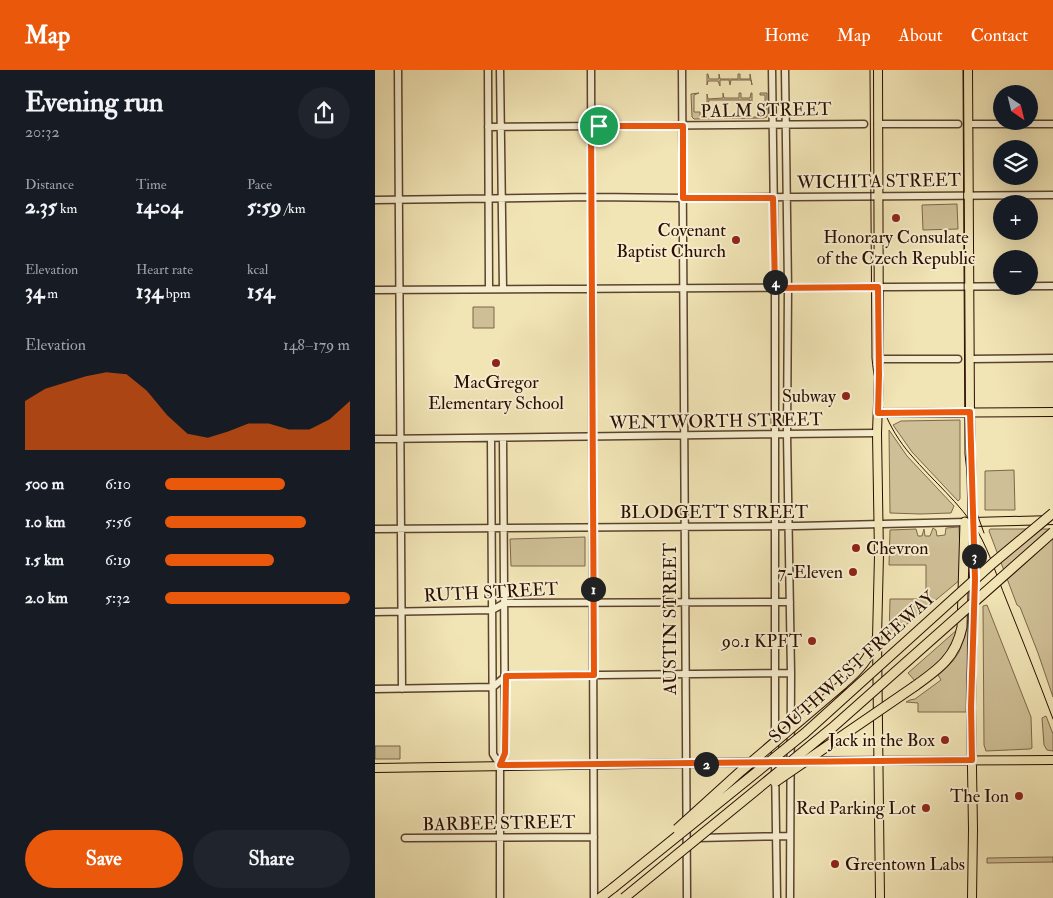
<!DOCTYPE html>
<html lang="en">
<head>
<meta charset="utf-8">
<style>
  :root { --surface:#171b24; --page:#20242c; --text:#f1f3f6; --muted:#9ea1a6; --accent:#ea580c }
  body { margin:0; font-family:"IM FELL Double Pica",serif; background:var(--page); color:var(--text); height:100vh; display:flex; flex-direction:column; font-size:19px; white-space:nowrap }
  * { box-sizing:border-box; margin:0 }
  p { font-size:16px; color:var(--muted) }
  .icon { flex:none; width:28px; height:28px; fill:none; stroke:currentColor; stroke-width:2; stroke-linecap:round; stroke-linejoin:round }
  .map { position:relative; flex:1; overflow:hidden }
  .drawer { display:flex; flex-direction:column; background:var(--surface); width:375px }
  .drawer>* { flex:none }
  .needle { width:32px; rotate:145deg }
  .fabs { position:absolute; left:618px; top:15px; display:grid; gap:10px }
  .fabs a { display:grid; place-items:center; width:45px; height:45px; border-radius:50%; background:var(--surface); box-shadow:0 5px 20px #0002; font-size:25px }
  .pin { position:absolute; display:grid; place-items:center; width:42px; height:42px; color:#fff; margin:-21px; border:2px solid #fff; border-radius:50%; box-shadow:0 1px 5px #0007 }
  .km { position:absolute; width:25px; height:25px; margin:-12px; border-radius:50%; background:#222; color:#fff; font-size:14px; line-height:25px; text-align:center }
  .round { display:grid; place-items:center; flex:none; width:52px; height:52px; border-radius:26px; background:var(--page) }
  .headline { display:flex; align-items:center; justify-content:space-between; height:85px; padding:0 25px }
  h1 { font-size:28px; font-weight:700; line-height:38px }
  .stats { display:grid; grid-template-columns:repeat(3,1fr); gap:8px; height:85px; padding:5px 25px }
  .stats div { display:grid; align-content:center }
  .stats b { font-size:21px; font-weight:700 }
  .stats small { font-size:14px; font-weight:400 }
  .stats p { font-size:14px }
  .chart { height:140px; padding:10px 25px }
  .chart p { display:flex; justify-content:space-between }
  .chart svg { width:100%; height:90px; margin-top:5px; fill:var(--accent); opacity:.7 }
  .action { display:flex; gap:10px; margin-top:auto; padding:10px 25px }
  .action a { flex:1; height:58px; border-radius:30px; background:var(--accent); color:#fff; font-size:20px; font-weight:700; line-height:58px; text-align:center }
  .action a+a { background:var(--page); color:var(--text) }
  ul { padding:0 25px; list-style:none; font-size:16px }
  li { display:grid; grid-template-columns:80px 60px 1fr; align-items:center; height:38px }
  li i { height:12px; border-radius:6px; background:var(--accent) }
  header { display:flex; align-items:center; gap:30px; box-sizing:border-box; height:70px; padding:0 25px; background:var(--accent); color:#fff }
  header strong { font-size:24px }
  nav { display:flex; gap:28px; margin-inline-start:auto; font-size:18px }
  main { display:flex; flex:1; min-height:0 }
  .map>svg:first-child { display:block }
</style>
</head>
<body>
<header>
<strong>Map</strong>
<nav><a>Home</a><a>Map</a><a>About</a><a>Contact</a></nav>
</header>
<main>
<section class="drawer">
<div class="headline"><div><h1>Evening run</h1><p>20:32</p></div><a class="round"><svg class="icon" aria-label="share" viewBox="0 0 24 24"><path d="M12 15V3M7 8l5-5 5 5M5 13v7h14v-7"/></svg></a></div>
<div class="stats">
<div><p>Distance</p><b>2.35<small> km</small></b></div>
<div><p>Time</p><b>14:04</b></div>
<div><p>Pace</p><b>5:59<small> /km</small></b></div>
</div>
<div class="stats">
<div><p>Elevation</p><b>34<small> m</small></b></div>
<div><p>Heart rate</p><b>134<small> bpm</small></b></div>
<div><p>kcal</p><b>154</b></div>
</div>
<div class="chart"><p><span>Elevation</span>148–179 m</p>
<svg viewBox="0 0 160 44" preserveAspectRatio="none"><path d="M0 44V20L10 14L20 11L30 8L40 6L50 7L60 15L70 27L80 36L90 38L100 35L110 31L120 31L130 34L140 34L150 29L160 20V44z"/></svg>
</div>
<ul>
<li><b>500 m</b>6:10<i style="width:65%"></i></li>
<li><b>1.0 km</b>5:56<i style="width:76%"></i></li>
<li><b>1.5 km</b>6:19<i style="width:59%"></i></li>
<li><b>2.0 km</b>5:32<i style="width:100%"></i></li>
</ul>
<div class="action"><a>Save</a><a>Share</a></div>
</section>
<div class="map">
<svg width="678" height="828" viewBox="0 0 678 828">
  <rect width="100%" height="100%" fill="#f1e4b5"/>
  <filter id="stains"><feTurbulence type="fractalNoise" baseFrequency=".004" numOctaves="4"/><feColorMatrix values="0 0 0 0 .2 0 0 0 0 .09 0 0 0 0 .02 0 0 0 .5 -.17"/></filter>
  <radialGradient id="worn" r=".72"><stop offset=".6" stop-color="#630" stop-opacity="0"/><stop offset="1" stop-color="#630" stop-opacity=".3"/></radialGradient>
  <path fill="#cfbf96" stroke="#7c664b" d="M332,4H333L334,9H344V4L345,9H363V4H365V9H375V4L377,15L376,10H356L355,15L354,10H345V16L343,11H333L332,15Z
    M324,23L319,25V42H325V47H385V42H390V25H385V23H392V47L389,48L319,49L317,47L316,24Z
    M348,23L349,28H364V23H366V28H375L376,23H377V35H376L375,30H334L333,35L332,34V24L333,29L348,28Z
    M582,134L583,159L548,160L547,135Z
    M98,237H119V258H98Z
    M585,350V429L583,431L537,382L518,355L526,351Z
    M514,360L532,386L579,436L576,443L545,444L515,443Z
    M639,400L640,440H610V401Z
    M584,457L586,509L514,569L515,529H551V495H514L515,460L541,459L543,466H547L549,459L550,466H555L558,458L561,460L562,466L570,465L571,458Z
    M615,459H678V627L663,583L645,537L642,535L614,461Z
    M210,467V496H136L135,469Z
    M612,535L656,647L657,678L655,679L611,681L609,675L608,536Z
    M593,550L591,642H543V633L531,632L535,630L540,629L566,610L563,605L578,591L584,582L590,566Z
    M583,559L573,586L541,612L533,603Z
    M671,646L678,664V681L672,680L669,675L667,648Z
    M0,676H25V689H0Z
    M678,787V792L612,793V788Z"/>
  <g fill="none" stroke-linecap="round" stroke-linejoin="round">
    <g stroke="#5b432d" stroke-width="9">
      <path id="minor" d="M23,0L27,619
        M113,0L114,219
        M125,0L128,219
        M216,0L219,828
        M307,0L312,828
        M397,0L400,224V692L402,828
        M410,0L413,218L412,364L416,603L415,828
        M503,54H583
        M593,54H678
        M113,57L489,54
        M0,130L217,127L308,128L678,125
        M0,220L678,216
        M504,289H583
        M595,289L678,288
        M116,368L118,684L125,695
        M0,369L502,363
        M0,459L422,456L592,452
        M0,542L117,540L130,533L415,532
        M0,619L118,617L131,606L416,603
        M30,768L219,767
        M322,768L415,766
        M125,828V695L130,683V665L128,368"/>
    </g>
    <g stroke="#290d00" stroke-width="10">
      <path id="major" d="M503,0L504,305L502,363L504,485L502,568L505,828
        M593,0L595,343L599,509L596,637L598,759L597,828
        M503,343L678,342
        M598,452L678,450
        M0,698L453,691L678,690"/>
    </g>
    <g stroke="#290d00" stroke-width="11">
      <path id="highway" d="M468,614C486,598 493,590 502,568
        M540,616C564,599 581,587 587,557L590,452
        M225,828L238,818"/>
    </g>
    <use href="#minor" stroke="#f6edcf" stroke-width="6"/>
    <use href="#major" stroke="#f1e4b5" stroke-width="8"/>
    <use href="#highway" stroke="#f1e4b5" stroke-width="9"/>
    <path stroke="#290d00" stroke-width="1" d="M495,0L497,288C500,324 512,358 536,385C558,411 585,433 603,462C615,483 622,507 631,529C647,569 663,609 678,649
      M588,0L590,384L594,421L609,463"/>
    <g stroke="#290d00" stroke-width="11" stroke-linecap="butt">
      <path id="highway-bridge" d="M400,712L540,616
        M302,759L366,701L468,614
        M238,818L430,663L618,493L678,443
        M249,828L457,658L678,462"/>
    </g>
    <use href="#highway-bridge" stroke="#f1e4b5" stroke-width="9"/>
  </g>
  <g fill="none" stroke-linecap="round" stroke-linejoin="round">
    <g stroke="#fff" stroke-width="10">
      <path id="route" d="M216,56H308V128H398L400,218L503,217L504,305L503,343L595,342L600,509L596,637L597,690L125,695L130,683L131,606L219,605Z"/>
    </g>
    <use href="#route" stroke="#ea580c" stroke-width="6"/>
  </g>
  <g fill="#8f2418" stroke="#f6edcf" stroke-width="2">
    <circle cx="521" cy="148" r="5"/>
    <circle cx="361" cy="170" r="5"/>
    <circle cx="121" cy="293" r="5"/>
    <circle cx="471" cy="326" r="5"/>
    <circle cx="481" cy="478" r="5"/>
    <circle cx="478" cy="502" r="5"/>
    <circle cx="437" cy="571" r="5"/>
    <circle cx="570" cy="670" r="5"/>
    <circle cx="644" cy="726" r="5"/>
    <circle cx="551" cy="738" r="5"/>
    <circle cx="460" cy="794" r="5"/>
  </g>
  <g text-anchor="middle" stroke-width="4" stroke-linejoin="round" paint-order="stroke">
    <g font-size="18" fill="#290d00" stroke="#f6edcf">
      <text transform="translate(391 40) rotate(-1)" y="6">PALM STREET</text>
      <text transform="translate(504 111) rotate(-1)" y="6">WICHITA STREET</text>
      <text transform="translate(341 351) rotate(-1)" y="6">WENTWORTH STREET</text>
      <text x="339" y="448">BLODGETT STREET</text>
      <text transform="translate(116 522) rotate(-3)" y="6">RUTH STREET</text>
      <text transform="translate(295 549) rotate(-90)" y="6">AUSTIN STREET</text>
      <text transform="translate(477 597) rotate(-42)" y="6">SOUTHWEST FREEWAY</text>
      <text transform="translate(124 753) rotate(-1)" y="6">BARBEE STREET</text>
    </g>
    <g font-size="18" fill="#290d00" stroke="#f6edcf" text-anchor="end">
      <text x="351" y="166">Covenant<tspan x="351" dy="21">Baptist Church</tspan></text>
      <text x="521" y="173" text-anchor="middle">Honorary Consulate<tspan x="521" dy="21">of the Czech Republic</tspan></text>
      <text x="121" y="318" text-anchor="middle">MacGregor<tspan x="121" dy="21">Elementary School</tspan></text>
      <text x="461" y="332">Subway</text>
      <text x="491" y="484" text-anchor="start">Chevron</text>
      <text x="468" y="508">7-Eleven</text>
      <text x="427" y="577">90.1 KPFT</text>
      <text x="560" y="676">Jack in the Box</text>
      <text x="634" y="732">The Ion</text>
      <text x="541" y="744">Red Parking Lot</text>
      <text x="470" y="800" text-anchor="start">Greentown Labs</text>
    </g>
  </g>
  <rect width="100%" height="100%" filter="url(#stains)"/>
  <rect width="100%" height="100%" fill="url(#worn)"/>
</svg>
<div class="fabs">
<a><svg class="needle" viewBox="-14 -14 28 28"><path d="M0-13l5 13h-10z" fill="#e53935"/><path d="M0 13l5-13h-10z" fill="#9ea1a6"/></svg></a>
<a><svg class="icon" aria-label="layers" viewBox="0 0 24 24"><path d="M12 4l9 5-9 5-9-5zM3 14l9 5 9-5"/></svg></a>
<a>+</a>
<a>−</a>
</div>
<div class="pin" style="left:224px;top:56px;background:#1e9e55"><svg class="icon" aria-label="arrive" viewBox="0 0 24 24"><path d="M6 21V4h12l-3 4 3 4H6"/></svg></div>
<b class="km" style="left:218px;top:519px">1</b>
<b class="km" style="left:331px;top:694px">2</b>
<b class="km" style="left:599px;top:486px">3</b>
<b class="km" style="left:400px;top:212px">4</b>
</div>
</main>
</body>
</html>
